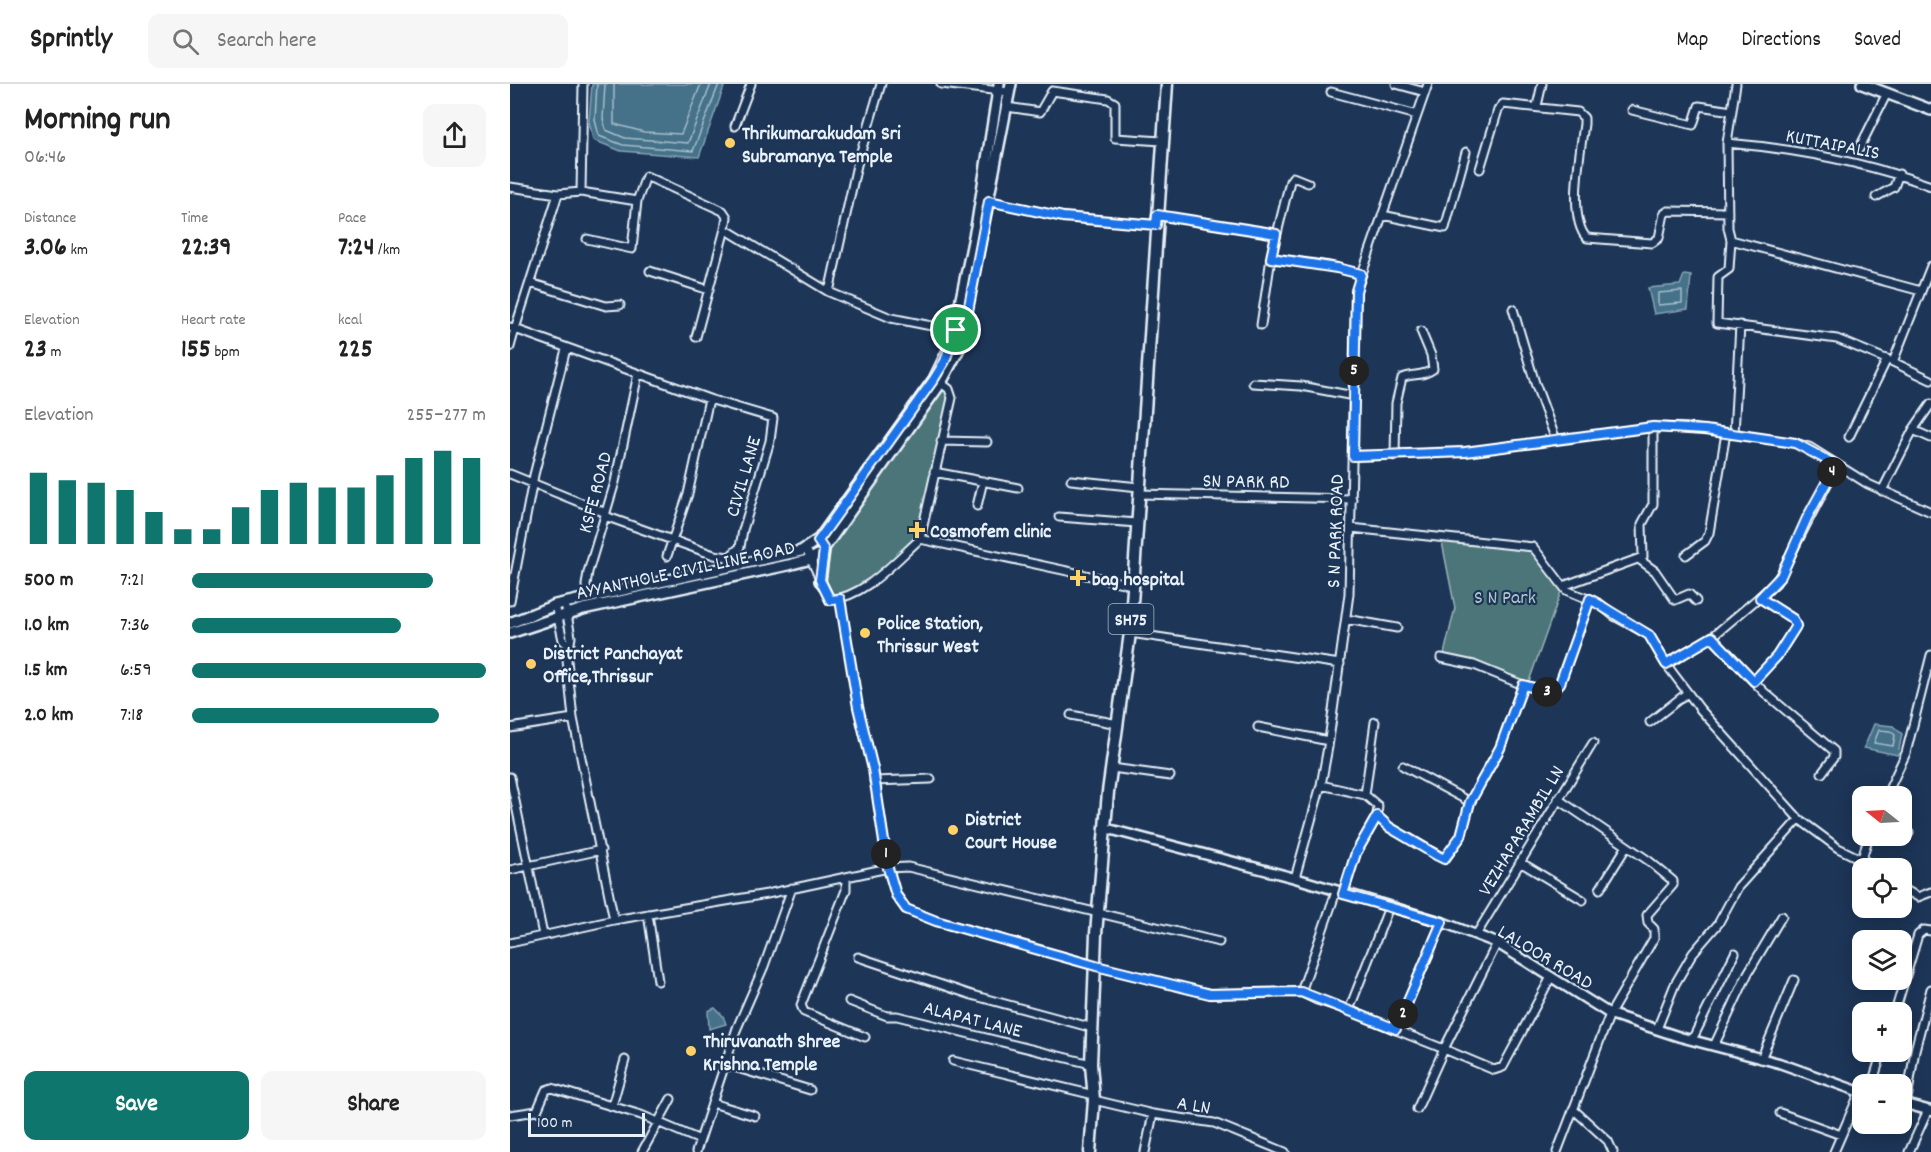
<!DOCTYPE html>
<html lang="en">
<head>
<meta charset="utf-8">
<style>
  :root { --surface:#fff; --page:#f6f6f6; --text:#222; --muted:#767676; --line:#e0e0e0; --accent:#0f766e }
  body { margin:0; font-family:Dekko,sans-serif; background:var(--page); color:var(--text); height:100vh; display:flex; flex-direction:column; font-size:22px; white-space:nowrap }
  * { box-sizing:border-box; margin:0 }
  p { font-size:20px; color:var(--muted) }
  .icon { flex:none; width:33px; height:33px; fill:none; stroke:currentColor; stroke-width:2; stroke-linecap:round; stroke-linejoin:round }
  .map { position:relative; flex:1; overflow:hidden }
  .details { display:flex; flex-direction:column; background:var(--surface); width:510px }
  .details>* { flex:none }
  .needle { width:39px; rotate:288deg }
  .fabs { position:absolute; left:1342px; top:702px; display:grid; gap:12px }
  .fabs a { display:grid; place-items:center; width:60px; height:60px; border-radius:12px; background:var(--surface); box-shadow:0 3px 15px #0003; font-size:30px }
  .scale { position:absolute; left:18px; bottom:15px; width:117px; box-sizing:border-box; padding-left:6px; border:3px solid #e8f1f8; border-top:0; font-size:16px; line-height:21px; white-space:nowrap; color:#e8f1f8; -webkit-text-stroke:4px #1d3557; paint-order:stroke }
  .pin { position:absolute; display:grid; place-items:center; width:51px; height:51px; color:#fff; margin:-26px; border:3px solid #fff; border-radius:50%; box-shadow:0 2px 6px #0007 }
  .km { position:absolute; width:30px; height:30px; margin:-15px; border-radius:50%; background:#222; color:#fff; font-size:16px; line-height:30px; text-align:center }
  .round { display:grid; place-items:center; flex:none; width:63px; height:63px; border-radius:12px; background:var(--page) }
  .head { display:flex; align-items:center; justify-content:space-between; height:102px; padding:0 24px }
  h1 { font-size:33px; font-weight:700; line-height:45px }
  .figures { display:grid; grid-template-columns:repeat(3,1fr); gap:9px; height:102px; padding:6px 24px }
  .figures div { display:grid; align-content:center }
  .figures b { font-size:26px; font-weight:700 }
  .figures small { font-size:16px; font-weight:400 }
  .figures p { font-size:16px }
  .chart { height:168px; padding:12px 24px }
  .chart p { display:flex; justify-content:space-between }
  .chart svg { width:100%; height:108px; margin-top:6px; stroke:var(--accent); stroke-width:6 }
  .primary-button { display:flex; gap:12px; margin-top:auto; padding:12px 24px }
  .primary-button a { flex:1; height:69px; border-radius:12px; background:var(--accent); color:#fff; font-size:24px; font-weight:700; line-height:69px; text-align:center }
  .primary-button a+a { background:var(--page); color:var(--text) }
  ul { padding:0 24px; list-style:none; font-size:20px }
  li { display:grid; grid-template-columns:96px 72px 1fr; align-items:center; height:45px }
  li i { height:15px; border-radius:8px; background:var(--accent) }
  header { display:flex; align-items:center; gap:36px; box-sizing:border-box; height:84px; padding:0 30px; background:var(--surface); border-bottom:2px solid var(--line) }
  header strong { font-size:28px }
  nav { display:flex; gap:33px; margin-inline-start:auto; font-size:21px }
  .search { width:420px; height:54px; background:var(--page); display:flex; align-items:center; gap:15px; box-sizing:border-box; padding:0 21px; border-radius:12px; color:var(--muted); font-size:22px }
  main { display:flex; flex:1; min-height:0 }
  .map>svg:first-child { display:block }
</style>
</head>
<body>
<header>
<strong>Sprintly</strong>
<div class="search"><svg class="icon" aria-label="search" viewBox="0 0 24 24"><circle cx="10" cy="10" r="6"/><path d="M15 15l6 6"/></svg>Search here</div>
<nav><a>Map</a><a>Directions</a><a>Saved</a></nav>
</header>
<main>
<section class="details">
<div class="head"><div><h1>Morning run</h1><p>06:46</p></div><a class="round"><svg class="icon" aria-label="share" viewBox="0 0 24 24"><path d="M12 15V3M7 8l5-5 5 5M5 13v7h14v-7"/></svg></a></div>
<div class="figures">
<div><p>Distance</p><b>3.06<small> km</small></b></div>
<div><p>Time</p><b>22:39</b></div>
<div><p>Pace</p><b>7:24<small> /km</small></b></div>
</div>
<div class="figures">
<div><p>Elevation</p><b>23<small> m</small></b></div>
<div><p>Heart rate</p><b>155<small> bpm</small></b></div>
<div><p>kcal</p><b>225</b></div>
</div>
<div class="chart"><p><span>Elevation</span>255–277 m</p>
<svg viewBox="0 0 160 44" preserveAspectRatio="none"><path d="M5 44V15M15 44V18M25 44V19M35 44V22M45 44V31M55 44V38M65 44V38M75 44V29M85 44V22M95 44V19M105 44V21M115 44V21M125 44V16M135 44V9M145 44V6M155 44V9"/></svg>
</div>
<ul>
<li><b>500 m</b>7:21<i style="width:82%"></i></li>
<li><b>1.0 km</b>7:36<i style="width:71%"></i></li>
<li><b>1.5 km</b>6:59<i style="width:100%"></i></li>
<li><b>2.0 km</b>7:18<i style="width:84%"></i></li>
</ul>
<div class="primary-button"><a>Save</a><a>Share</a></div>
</section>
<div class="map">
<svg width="1421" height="1068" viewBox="0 0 1421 1068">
  <rect width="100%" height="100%" fill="#1d3557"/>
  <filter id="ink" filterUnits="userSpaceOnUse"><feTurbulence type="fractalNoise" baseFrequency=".0167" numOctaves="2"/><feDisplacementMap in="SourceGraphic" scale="12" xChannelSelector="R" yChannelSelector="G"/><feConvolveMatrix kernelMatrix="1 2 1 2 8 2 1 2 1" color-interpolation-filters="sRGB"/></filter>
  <g filter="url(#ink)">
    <path fill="#4c7579" stroke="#9ab3b8" stroke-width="1.5" d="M432,300L441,309L410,454L360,499L320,516L310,496L315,466Z
      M931,453L1023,463L1053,502L1018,600L934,570L945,524Z"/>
    <path fill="#457189" stroke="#86a4b5" stroke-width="1.5" d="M82,0H215L189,73L111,67L83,56L79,37Z
      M1174,191L1181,192L1178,225L1144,230L1138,204L1170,201Z
      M1364,640L1383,642L1392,650L1388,671L1354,664Z
      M205,924L213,932L216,940L199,945L198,927Z"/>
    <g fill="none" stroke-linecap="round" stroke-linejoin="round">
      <path stroke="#a7becc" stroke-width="1.5" d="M87,0L85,36L89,52L113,61L183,67L209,0
        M95,0L93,35L96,46L115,54L178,59L201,0
        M104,0V40L134,48L171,50L191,0
        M1172,207V219L1148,221V209Z
        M1369,646L1380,647L1385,651L1383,662L1364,659Z"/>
      <g stroke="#e8f1f8" stroke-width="11">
        <path id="minor" d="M73,0L71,108L48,110L5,245L199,315L263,334L260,357L233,446L230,463L219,473V483
          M431,0L499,8
          M886,0L915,8
          M1226,0L1217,59L1218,144L1221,156L1219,185L1208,193L1207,239L1327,255L1383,278
          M821,8L907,31
          M1027,22L1032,0
          M497,23L530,28L542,7L598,15L605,19V54L652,57
          M1122,26L1183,41L1189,22L1222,27
          M225,42L241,0
          M1217,59C1288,65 1354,78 1421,102
          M1349,65L1377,9
          M970,85L988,26L993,20L1068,28L1074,34V40C1071,65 1057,135 1077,154L1142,159L1149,154L1154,130L1158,127L1218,128
          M0,103L48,110
          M71,108L127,117
          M1366,113L1384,103L1389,90
          M479,117L553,133L647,141
          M647,131L767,150
          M872,131L935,144L956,68
          M77,155L122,165L127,117L136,92L213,127L217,133L215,145L319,208L381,234L447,247
          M1221,156L1411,207
          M761,174L819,182L851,190
          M1421,182L1383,278L1421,296
          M140,187L199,206
          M20,199L96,222L110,221
          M319,208L347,81L371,0
          M1003,225L1025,299L1046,356
          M751,241L761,174L780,97L783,93L798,99
          M1230,241L1224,350L1285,359L1299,363L1358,400L1421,428
          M0,243L5,245L0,263
          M186,253L215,145
          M743,299L791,302L844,312
          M1403,346L1421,354
          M1339,353L1377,275
          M431,357L477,358
          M843,372L955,368L1143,343L1179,344L1224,350
          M885,372L886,319L892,294C903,289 913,293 923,285L921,271L911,247
          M424,388L508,404
          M0,390L96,429
          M561,396L629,403
          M1372,407L1403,346L1421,320
          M629,410L842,415
          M467,422L473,397
          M95,432L204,471L219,473
          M549,433L627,439
          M841,444L1023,463L1056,506L1090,520L1104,532L1139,551L1156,580L1190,625L1289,735L1328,764L1369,784
          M410,455L442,314L439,305L431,299
          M296,465L320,516C356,512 384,478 410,455L622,501
          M1176,471L1195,457L1199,449L1216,349
          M157,472L178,410L199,315
          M1130,476L1145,487L1165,516L1179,510L1186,517
          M1053,502L1133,473L1132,440L1143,420V343
          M77,514L76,501L78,488L105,398L128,290
          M330,515L348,623L363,685L378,784L386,811L396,825L426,837L586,882L700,910L791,908
          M0,517L24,391L56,265
          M45,521L53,556L58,561
          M836,535L887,544
          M620,549L830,580
          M1202,553L1254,608L1324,667V673L1312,689
          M1156,580L1202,553L1266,499L1327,381
          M1244,597L1267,572L1286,542L1283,535L1250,514
          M1013,601L1040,608L1050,599L1080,515
          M561,631L608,640
          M1140,638L1177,609
          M748,643L819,657
          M0,644L63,634
          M893,682L960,718
          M602,684L660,692
          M0,693L33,851
          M364,697L421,695
          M811,701L855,711L868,722L867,732L846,769L833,810
          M855,711L865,638
          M1376,712L1396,669L1421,571
          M867,732L879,743L935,775L951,752L960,718L990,664L1013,601L964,581L931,574
          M1392,746L1399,749
          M1352,774L1359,752
          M1010,778L1073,816
          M0,786L91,766
          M336,793V806L291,921L294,928L355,953
          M785,794L811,701L818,663L839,510L846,207L918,0
          M1392,804L1408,813L1421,808
          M1090,805L1117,762
          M826,808L791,908L807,916L839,926L879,823
          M138,830L148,897
          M104,836L257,810L378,784L398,783L709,858
          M966,851L1083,659
          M0,859L104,836L63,634L57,576L61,553L55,519
          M987,859L934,965L984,986L993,983L1041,893
          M348,873L462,911L583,944
          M339,917L377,932H387L581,980
          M839,926L886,946L932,838
          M1385,928L1408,851L1414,846L1421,847
          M1147,945L1165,900L1183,869L1208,840L1228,803L1289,735
          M886,946L934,965L907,1025
          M1182,956L1225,869
          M1204,962L1238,889L1272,832
          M1251,975L1284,896
          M443,977L584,1011
          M214,980L300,1006
          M1362,1000L1372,968
          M584,1016L643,1030L704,1039L775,1068
          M202,1019L245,1032
          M1396,1021L1405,966L1421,905
          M102,1022L115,976
          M1063,1025L1098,1057L1103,1068
          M1270,1029L1331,1051
          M0,1031L27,1027L36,1006L42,1004L131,1031L190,1056
          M132,1068L161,1015
          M186,1068L227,944L254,882L282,804
          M635,1068L643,1030
          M1047,1068L1100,930L1144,854V845L1138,839L1137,831L1163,801V797L1139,777L1048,715
          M1324,1068L1350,1008
          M1399,1068L1418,1026"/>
      </g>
      <g stroke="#e8f1f8" stroke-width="13">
        <path id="tertiary" d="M595,744L785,794L932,838L987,859L1100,930L1170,953L1269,979L1353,1009
          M1392,1019L1421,1027"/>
      </g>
      <g stroke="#e8f1f8" stroke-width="14">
        <path id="secondary" d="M1352,0L1421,26
          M310,497L314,466
          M0,539L45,521L291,467L309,455L424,295L442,258L467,138L489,0
          M0,549L73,525L278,481L301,475L310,470L431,299L449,265L501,0"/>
      </g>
      <g stroke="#e8f1f8" stroke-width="15">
        <path id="primary" d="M580,1068L584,1016L581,980L586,850L598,708L620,549L657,0"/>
      </g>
      <use href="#minor" stroke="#1d3557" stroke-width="7"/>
      <use href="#tertiary" stroke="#1d3557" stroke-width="8"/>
      <use href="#secondary" stroke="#1d3557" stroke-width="9"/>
      <use href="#primary" stroke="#1d3557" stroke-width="10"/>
    </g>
  </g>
  <g fill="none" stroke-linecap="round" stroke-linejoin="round" filter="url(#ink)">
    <g stroke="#fff" stroke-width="12">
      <path id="route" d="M479,117L553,133L646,141L647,131L755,148L766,150L761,174L827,184L851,190L846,207L843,372L955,368L1143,343L1195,346L1285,359L1326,381L1297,434L1271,492L1250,514L1283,535L1286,542L1267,572L1244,597L1202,553L1156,580L1139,551L1080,515L1050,599L1040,608L1013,601L990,664L960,718L951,752L934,775L928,772L879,743L867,732L846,769L833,810L932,838L886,945L791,908L700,910L586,882L426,837L396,825L386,811L378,784L363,685L348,623L330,515L320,516L310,496L314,466L308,457L424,295L435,277L446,246L454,248Z"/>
    </g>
    <use href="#route" stroke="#1a73e8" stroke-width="8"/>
  </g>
  <g fill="#ffd166" stroke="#1d3557" stroke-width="2">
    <circle cx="220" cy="59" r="6"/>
    <path d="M404 437h6v6h6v6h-6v6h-6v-6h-6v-6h6z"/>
    <path d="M565 485h6v6h6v6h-6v6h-6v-6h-6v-6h6z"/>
    <circle cx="355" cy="549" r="6"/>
    <circle cx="21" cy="580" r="6"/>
    <circle cx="443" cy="746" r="6"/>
    <circle cx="181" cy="967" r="6"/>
  </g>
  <g text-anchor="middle" stroke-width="4.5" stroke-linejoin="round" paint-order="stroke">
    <rect fill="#1d3557" stroke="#abb9c8" stroke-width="1.5" x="598.5" y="520" width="45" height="30" rx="4.5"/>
    <g font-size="18" font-weight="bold" fill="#e8f1f8">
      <text x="621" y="541">SH75</text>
    </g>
    <g font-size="20" font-weight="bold" fill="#e8f1f8" stroke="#1d3557" text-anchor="start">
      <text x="232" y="55">Thrikumarakudam Sri<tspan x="232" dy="23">Subramanya Temple</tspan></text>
      <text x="420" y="453">Cosmofem clinic</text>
      <text x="582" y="501">bag hospital</text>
      <text x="367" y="545">Police Station,<tspan x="367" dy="23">Thrissur West</tspan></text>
      <text x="33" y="575">District Panchayat<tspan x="33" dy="23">Office,Thrissur</tspan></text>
      <text x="455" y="741">District<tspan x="455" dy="23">Court House</tspan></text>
      <text x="193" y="963">Thiruvanath Shree<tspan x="193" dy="23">Krishna Temple</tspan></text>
    </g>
    <g font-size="20" fill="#e8f1f8" stroke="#1d3557">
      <text transform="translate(1323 59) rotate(11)" y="7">KUTTAIPALIS</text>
      <text transform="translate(232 392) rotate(-74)" y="7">CIVIL LANE</text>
      <text transform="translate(736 396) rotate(1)" y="7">SN PARK RD</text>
      <text transform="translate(84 408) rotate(-75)" y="7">KSFE ROAD</text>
      <text transform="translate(824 447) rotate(-88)" y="7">S N PARK ROAD</text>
      <text transform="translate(175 485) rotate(-12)" y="7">AYYANTHOLE CIVIL LINE ROAD</text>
      <text transform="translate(1010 746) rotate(-59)" y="7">VEZHAPARAMBIL LN</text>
      <text transform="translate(1036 872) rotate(31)" y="7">LALOOR ROAD</text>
      <text transform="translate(463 934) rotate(14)" y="7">ALAPAT LANE</text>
      <text transform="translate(684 1020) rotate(9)" y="7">A LN</text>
    </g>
    <g font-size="20" fill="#b1c6cc" stroke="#1d3557">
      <text x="995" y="519">S N Park</text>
    </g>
  </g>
</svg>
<div class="fabs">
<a><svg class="needle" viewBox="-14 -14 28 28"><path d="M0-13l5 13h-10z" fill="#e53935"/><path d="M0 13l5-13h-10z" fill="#767676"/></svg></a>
<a><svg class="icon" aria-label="locate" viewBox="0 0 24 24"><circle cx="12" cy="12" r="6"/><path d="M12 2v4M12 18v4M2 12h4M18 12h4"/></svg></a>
<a><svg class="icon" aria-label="layers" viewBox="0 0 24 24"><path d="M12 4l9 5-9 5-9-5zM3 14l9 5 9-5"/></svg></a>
<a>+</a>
<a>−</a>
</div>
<div class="scale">100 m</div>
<div class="pin" style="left:446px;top:246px;background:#1e9e55"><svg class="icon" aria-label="arrive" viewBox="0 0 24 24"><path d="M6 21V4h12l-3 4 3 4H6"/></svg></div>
<b class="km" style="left:376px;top:770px">1</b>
<b class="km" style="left:893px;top:930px">2</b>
<b class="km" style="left:1037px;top:608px">3</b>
<b class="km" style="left:1322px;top:388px">4</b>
<b class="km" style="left:844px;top:287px">5</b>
</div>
</main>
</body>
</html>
